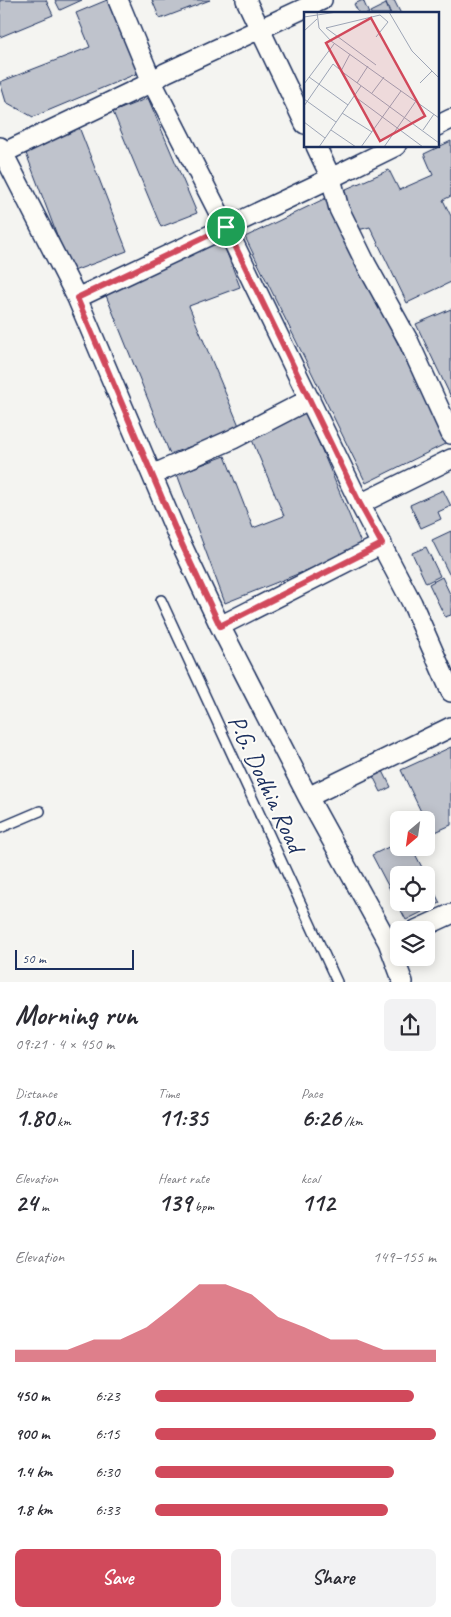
<!DOCTYPE html>
<html lang="en">
<head>
<meta charset="utf-8">
<style>
  :root { --surface:#fff; --page:#f2f2f3; --text:#2b2b33; --muted:#7c7c81; --accent:#d1495b }
  body { margin:0; font-family:Caveat,sans-serif; background:var(--page); color:var(--text); height:100vh; display:flex; flex-direction:column; font-size:19px; white-space:nowrap }
  * { box-sizing:border-box; margin:0 }
  p { font-size:16px; color:var(--muted) }
  .icon { flex:none; width:28px; height:28px; fill:none; stroke:currentColor; stroke-width:2; stroke-linecap:round; stroke-linejoin:round }
  .map { position:relative; height:982px; overflow:hidden }
  .details { display:flex; flex-direction:column; background:var(--surface); flex:1 }
  .details>* { flex:none }
  .needle { width:32px; rotate:209deg }
  .fabs { position:absolute; left:390px; top:811px; display:grid; gap:10px }
  .fabs a { display:grid; place-items:center; width:45px; height:45px; border-radius:8px; background:var(--surface); box-shadow:0 2px 12px #0003; font-size:25px }
  .scale { position:absolute; left:15px; bottom:12px; width:119px; box-sizing:border-box; padding-left:5px; border:2px solid #1b2f5e; border-top:0; font-size:14px; line-height:18px; white-space:nowrap; color:#1b2f5e; -webkit-text-stroke:4px #fdfcf7; paint-order:stroke }
  .pin { position:absolute; display:grid; place-items:center; width:42px; height:42px; color:#fff; margin:-21px; border:2px solid #fff; border-radius:50%; box-shadow:0 1px 5px #0007 }
  .round { display:grid; place-items:center; flex:none; width:52px; height:52px; border-radius:8px; background:var(--page) }
  .headline { display:flex; align-items:center; justify-content:space-between; height:85px; padding:0 15px }
  h1 { font-size:28px; font-weight:700; line-height:38px }
  .metrics { display:grid; grid-template-columns:repeat(3,1fr); gap:8px; height:85px; padding:5px 15px }
  .metrics div { display:grid; align-content:center }
  .metrics b { font-size:25px; font-weight:700 }
  .metrics small { font-size:14px; font-weight:400 }
  .metrics p { font-size:14px }
  .chart { height:140px; padding:10px 15px }
  .chart p { display:flex; justify-content:space-between }
  .chart svg { width:100%; height:90px; margin-top:5px; fill:var(--accent); opacity:.7 }
  .button { display:flex; gap:10px; margin-top:auto; padding:10px 15px }
  .button a { flex:1; height:58px; border-radius:8px; background:var(--accent); color:#fff; font-size:20px; font-weight:700; line-height:58px; text-align:center }
  .button a+a { background:var(--page); color:var(--text) }
  ul { padding:0 15px; list-style:none; font-size:16px }
  li { display:grid; grid-template-columns:80px 60px 1fr; align-items:center; height:38px }
  li i { height:12px; border-radius:6px; background:var(--accent) }
  .map>svg:first-child { display:block }
</style>
</head>
<body>
<div class="map">
<svg width="451" height="982" viewBox="0 0 451 982">
  <rect width="100%" height="100%" fill="#f4f4f1"/>
  <filter id="ink" filterUnits="userSpaceOnUse"><feTurbulence type="fractalNoise" baseFrequency=".02" numOctaves="2"/><feDisplacementMap in="SourceGraphic" scale="10" xChannelSelector="R" yChannelSelector="G"/><feConvolveMatrix kernelMatrix="1 2 1 2 8 2 1 2 1" color-interpolation-filters="sRGB"/></filter>
  <g filter="url(#ink)">
    <path fill="#bfc3cc" stroke="#1b2f5e" d="M0,0H46L53,15L0,37Z
      M55,0H82L60,10Z
      M107,0L138,73L33,117L6,102L0,82L90,47L76,13Z
      M152,0H210L160,19Z
      M363,0L369,14H359L354,4Z
      M385,0H394L401,14H391Z
      M386,4L390,14H371L370,12Z
      M148,98L197,213L161,227L113,112Z
      M79,127L127,251L71,272L24,148Z
      M451,141V196L443,200L451,216V282L407,303L370,227L354,231L337,193L389,170L399,190L433,175L424,154Z
      M326,198L447,443L366,483L245,237Z
      M222,240L240,287L189,306L240,428L170,454L103,288Z
      M451,309V397L416,324Z
      M306,412L363,548L225,603L177,474L225,456L253,528L284,516L250,435Z
      M443,490L451,506L438,512L441,519L421,528L410,505Z
      M451,531V573L449,574L432,540Z
      M426,547L440,576L426,583L412,553Z
      M442,577L451,596V615L445,617L429,584Z
      M451,747V825L431,834L426,820H425L401,770Z
      M383,771L391,787L381,792L373,776Z
      M399,842V848H412L426,875H399V902H426V876L440,903L406,920L372,855Z"/>
    <g fill="none" stroke-linecap="round" stroke-linejoin="round">
      <g stroke="#1b2f5e" stroke-width="12">
        <path id="lane" d="M161,600L337,982
          M0,828L40,811"/>
      </g>
      <g stroke="#1b2f5e" stroke-width="22">
        <path id="street" d="M118,0L152,82L226,227L360,504L412,603L451,692
          M246,0L305,124
          M437,126L451,119
          M316,146L331,178L339,209L366,264L408,340L451,434
          M0,147L77,298L179,539L220,626L308,797L388,942L403,982
          M3,153L152,82L165,73L322,0
          M77,298L331,178L396,146
          M152,475L233,439L310,399
          M360,504L451,459
          M220,626L382,544
          M308,797L451,727
          M416,930L451,914"/>
      </g>
      <use href="#lane" stroke="#fdfcf7" stroke-width="9"/>
      <use href="#street" stroke="#fdfcf7" stroke-width="19"/>
    </g>
  </g>
  <g fill="none" stroke-linecap="round" stroke-linejoin="round" filter="url(#ink)">
    <g stroke="#fff" stroke-width="10">
      <path id="route" d="M226,227L360,504L382,544L220,626L179,538L77,298Z"/>
    </g>
    <use href="#route" stroke="#d1495b" stroke-width="6"/>
  </g>
  <g text-anchor="middle" stroke-width="4" stroke-linejoin="round" paint-order="stroke">
    <g font-size="25" fill="#1b2f5e" stroke="#fdfcf7">
      <text transform="translate(267 783) rotate(65)" y="9">P.G. Dodhia Road</text>
    </g>
  </g>
  <g transform="translate(304 12)">
    <rect width="135" height="135" fill="#f4f4f1"/>
    <path fill="none" stroke="#9da5b6" stroke-width="1" d="M13,0L15,16L27,29L135,106M85,0L108,39L135,66M0,5L33,0M0,19L13,7M46,42L37,59L135,131M72,53L22,16L76,3L84,10L72,25M5,65L44,93M53,71L64,54M116,71L128,59M0,72L30,32M68,81L80,65M50,84L119,135M0,87L32,110M0,94L29,52L35,57M38,101L68,120M0,110L21,126M27,118L52,135M119,118L130,102M15,135L57,74M57,135L97,79M80,135L112,89"/>
    <path fill="#d1495b" fill-opacity="0.15" stroke="#d1495b" stroke-width="2.5" d="M67,6L121,104L76,129L22,31Z"/>
    <rect width="135" height="135" fill="none" stroke="#1b2f5e" stroke-width="2.5"/>
  </g>
</svg>
<div class="fabs">
<a><svg class="needle" viewBox="-14 -14 28 28"><path d="M0-13l5 13h-10z" fill="#e53935"/><path d="M0 13l5-13h-10z" fill="#7c7c81"/></svg></a>
<a><svg class="icon" aria-label="locate" viewBox="0 0 24 24"><circle cx="12" cy="12" r="6"/><path d="M12 2v4M12 18v4M2 12h4M18 12h4"/></svg></a>
<a><svg class="icon" aria-label="layers" viewBox="0 0 24 24"><path d="M12 4l9 5-9 5-9-5zM3 14l9 5 9-5"/></svg></a>
</div>
<div class="scale">50 m</div>
<div class="pin" style="left:226px;top:227px;background:#1e9e55"><svg class="icon" aria-label="arrive" viewBox="0 0 24 24"><path d="M6 21V4h12l-3 4 3 4H6"/></svg></div>
</div>
<section class="details">
<div class="headline"><div><h1>Morning run</h1><p>09:21 · 4 × 450 m</p></div><a class="round"><svg class="icon" aria-label="share" viewBox="0 0 24 24"><path d="M12 15V3M7 8l5-5 5 5M5 13v7h14v-7"/></svg></a></div>
<div class="metrics">
<div><p>Distance</p><b>1.80<small> km</small></b></div>
<div><p>Time</p><b>11:35</b></div>
<div><p>Pace</p><b>6:26<small> /km</small></b></div>
</div>
<div class="metrics">
<div><p>Elevation</p><b>24<small> m</small></b></div>
<div><p>Heart rate</p><b>139<small> bpm</small></b></div>
<div><p>kcal</p><b>112</b></div>
</div>
<div class="chart"><p><span>Elevation</span>149–155 m</p>
<svg viewBox="0 0 160 44" preserveAspectRatio="none"><path d="M0 44V38L10 38L20 38L30 33L40 33L50 27L60 17L70 6L80 6L90 11L100 22L110 27L120 33L130 33L140 38L150 38L160 38V44z"/></svg>
</div>
<ul>
<li><b>450 m</b>6:23<i style="width:92%"></i></li>
<li><b>900 m</b>6:15<i style="width:100%"></i></li>
<li><b>1.4 km</b>6:30<i style="width:85%"></i></li>
<li><b>1.8 km</b>6:33<i style="width:83%"></i></li>
</ul>
<div class="button"><a>Save</a><a>Share</a></div>
</section>
</body>
</html>
